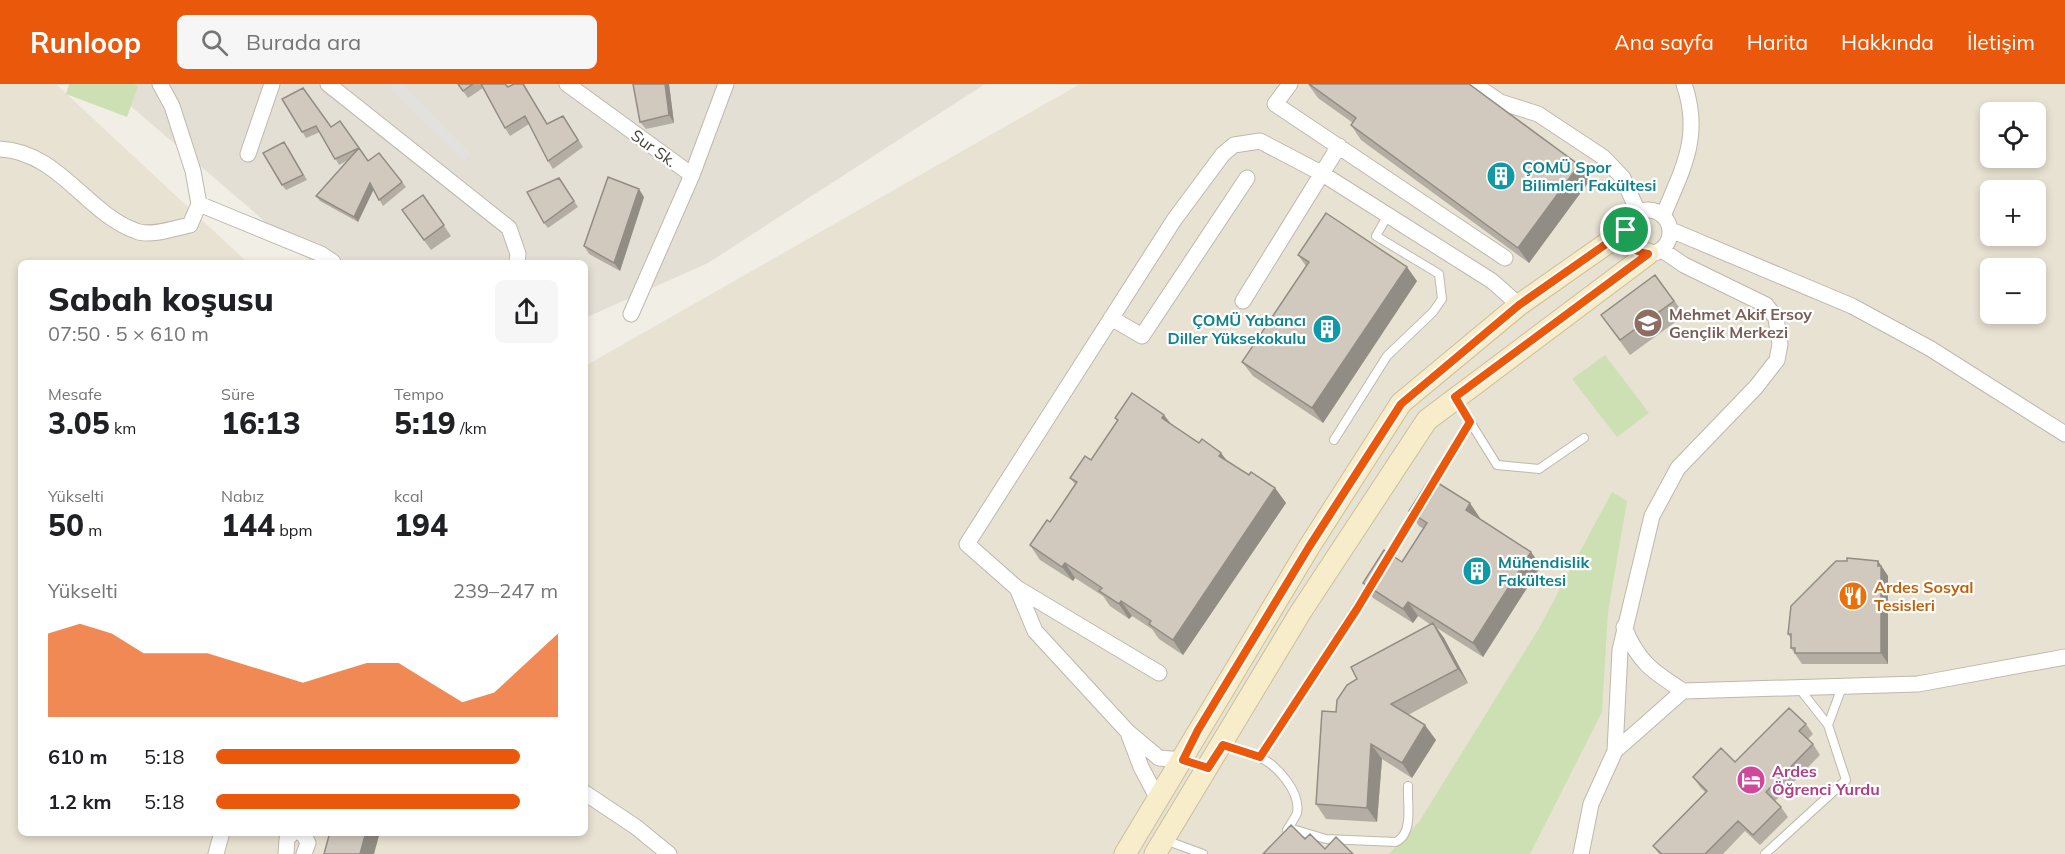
<!DOCTYPE html>
<html lang="tr">
<head>
<meta charset="utf-8">
<style>
  :root { --surface:#fff; --page:#f6f6f6; --text:#202124; --muted:#757577; --accent:#ea580c }
  body { margin:0; font-family:Mulish,sans-serif; background:var(--page); color:var(--text); height:100vh; display:flex; flex-direction:column; font-size:22px; white-space:nowrap }
  * { box-sizing:border-box; margin:0 }
  p { font-size:20px; color:var(--muted) }
  .icon { flex:none; width:33px; height:33px; fill:none; stroke:currentColor; stroke-width:2; stroke-linecap:round; stroke-linejoin:round }
  .map { position:relative; flex:1; overflow:hidden }
  .details { position:absolute; left:18px; top:176px; width:570px; height:576px; display:flex; flex-direction:column; background:var(--surface); border-radius:9px; box-shadow:0 3px 9px #0003 }
  .details>* { flex:none }
  .tools { position:absolute; left:1980px; top:18px; display:grid; gap:12px }
  .tools a { display:grid; place-items:center; width:66px; height:66px; border-radius:9px; background:var(--surface); box-shadow:0 3px 9px #0003; font-size:30px }
  .pin { position:absolute; display:grid; place-items:center; width:51px; height:51px; color:#fff; margin:-26px; border:3px solid #fff; border-radius:50%; box-shadow:0 2px 6px #0007 }
  .round { display:grid; place-items:center; flex:none; width:63px; height:63px; border-radius:9px; background:var(--page) }
  .headline { display:flex; align-items:center; justify-content:space-between; height:102px; padding:0 30px }
  h1 { font-size:33px; font-weight:800; line-height:45px }
  .metrics { display:grid; grid-template-columns:repeat(3,1fr); gap:9px; height:102px; padding:6px 30px }
  .metrics div { display:grid; align-content:center }
  .metrics b { font-size:30px; font-weight:800 }
  .metrics small { font-size:16px; font-weight:400 }
  .metrics p { font-size:16px }
  .chart { height:168px; padding:12px 30px }
  .chart p { display:flex; justify-content:space-between }
  .chart svg { width:100%; height:108px; margin-top:6px; fill:var(--accent); opacity:.7 }
  ul { padding:0 30px; list-style:none; font-size:20px }
  li { display:grid; grid-template-columns:96px 72px 1fr; align-items:center; height:45px }
  li i { height:15px; border-radius:8px; background:var(--accent) }
  header { display:flex; align-items:center; gap:36px; box-sizing:border-box; height:84px; padding:0 30px; background:var(--accent); color:#fff }
  header strong { font-size:28px }
  nav { display:flex; gap:33px; margin-inline-start:auto; font-size:21px }
  .search { width:420px; height:54px; background:var(--page); display:flex; align-items:center; gap:15px; box-sizing:border-box; padding:0 21px; border-radius:9px; color:var(--muted); font-size:22px }
  .map>svg:first-child { display:block }
</style>
</head>
<body>
<header>
<strong>Runloop</strong>
<div class="search"><svg class="icon" aria-label="search" viewBox="0 0 24 24"><circle cx="10" cy="10" r="6"/><path d="M15 15l6 6"/></svg>Burada ara</div>
<nav><a>Ana sayfa</a><a>Harita</a><a>Hakkında</a><a>İletişim</a></nav>
</header>
<div class="map">
<svg width="2065" height="770" viewBox="0 0 2065 770">
  <rect width="100%" height="100%" fill="#f1eee6"/>
  <path fill="#e4dfd5" d="M105,0H985L708,179L585,234V178H312Z"/>
  <path fill="#e8e2d2" fill-rule="evenodd" d="M0,0H56L247,178H21V748H585V282L1080,0H2065V770H0ZM1990,28H2036V74H1990ZM1990,106H2036V152H1990ZM1990,184H2036V230H1990Z"/>
  <path fill="#cce0b4" d="M69,0H134L138,2L127,33L66,10Z
    M1605,271L1649,329L1617,353L1572,295Z
    M1612,408L1627,417L1608,528L1602,628L1530,770H1389L1419,738L1538,546Z"/>
  <path fill="#e2e1de" d="M393,0H403L470,69L464,77L389,4Z"/>
  <g fill="none" stroke-linecap="round" stroke-linejoin="round">
    <g stroke="#beb8ad" stroke-width="10">
      <path id="lane" d="M1457,317L1497,381L1539,385L1584,354
        M1334,356L1387,272L1433,228L1442,215L1439,190L1376,152L1388,131
        M1429,406L1470,338
        M1386,477L1417,426
        M1828,641L1842,603
        M1223,661C1235,665 1248,668 1259,673C1277,681 1301,708 1297,729C1295,734 1290,741 1287,746
        M1260,673L1373,498
        M1289,744L1326,755L1396,758C1414,749 1407,720 1408,702
        M1165,756L1203,770
        M1765,770L1846,696L1828,641L1799,604"/>
    </g>
    <g stroke="#beb8ad" stroke-width="17">
      <path id="street" d="M328,0L509,144L518,170L517,178
        M567,0L692,91
        M1290,0L1275,20L1505,174
        M1474,0L1500,18L1538,30L1603,73L1623,94L1638,128
        M0,65C59,68 86,129 136,147C150,153 176,144 190,141L199,120L193,87L172,22L160,0
        M248,70L272,0
        M199,120L321,170L333,178
        M1626 148a22 22 0 1 1 44 0a22 22 0 1 1-44 0Z
        M1663,132C1683,84 1702,52 1684,0
        M1671,146L1852,222L1931,265L2065,350
        M1243,217L1339,62
        M631,230L692,91L726,0
        M1111,234L1142,252L1247,94
        M1017,504L1159,589
        M1624,543C1638,578 1652,587 1683,607L1918,600L2065,573
        M1129,651L1141,683L1158,715
        M1615,667L1683,607
        M1183,676L1159,674L1128,648L1035,547L1017,504L967,460L1174,136L1223,70L1234,61L1260,57L1321,89L1492,197L1519,221
        M585,709L636,743L669,770
        M299,748L304,751L308,759L304,770
        M216,770L222,748
        M286,770L287,755L293,748
        M1581,770L1591,720L1615,667L1620,566L1652,432L1678,384L1756,303L1777,276L1780,260L1776,234L1766,221L1684,181L1662,166"/>
    </g>
    <g stroke="#cbbf9b" stroke-width="23">
      <path id="secondary" d="M1125,770L1309,463L1401,319L1519,221L1626,146
        M1155,770L1300,529L1427,336L1648,170"/>
    </g>
    <use href="#lane" stroke="#fff" stroke-width="8"/>
    <use href="#street" stroke="#fff" stroke-width="15"/>
    <use href="#secondary" stroke="#f8edca" stroke-width="21"/>
  </g>
  <path fill="#b4ada3" d="M458,0H505L508,3L524,0L547,40L568,39L583,63L553,85L548,77L529,40L510,52L505,44L483,4L468,14Z
    M633,0H669L674,39L646,45L640,38Z
    M1308,0L1590,96L1529,179L1361,56L1351,41L1353,39L1318,14Z
    M282,15L331,43L340,37L368,77L379,69L406,103L383,122L373,105L358,138L320,117L316,112L348,76L339,81L320,48L306,54Z
    M288,63L307,96L286,106L282,101Z
    M559,94L578,123L548,144L544,139Z
    M423,111L451,152L431,166L402,126Z
    M644,113L620,187L589,170L584,162Z
    M1298,171L1417,197L1323,339L1253,292L1242,278L1306,182Z
    M1655,191L1685,231L1630,271L1601,231Z
    M1115,334L1171,340L1249,391L1275,404L1286,419L1183,571L1159,555L1152,545L1132,532L1129,535L1110,522L1103,512L1075,494L1073,497L1040,476L1030,461L1050,438L1075,400L1070,394L1091,376L1117,337Z
    M1409,427L1480,434V435L1531,468L1541,482L1483,573L1437,544L1444,554L1468,599L1408,631L1436,656L1412,694L1382,675L1377,738L1326,735L1316,720L1336,628L1357,595L1431,541L1418,532L1413,539L1373,514L1363,499L1402,478L1424,445L1419,442Z
    M1878,477L1888,492V580H1802L1791,564V555L1788,550Z
    M1806,640L1813,650L1808,655L1813,660L1820,671L1775,717L1781,723L1788,733L1760,761L1745,747L1723,770H1659L1653,762L1706,709L1700,703L1693,693L1735,678Z"/>
  <path fill="#928d84" d="M665,0H669L674,39L669,31Z
    M1579,81L1590,96L1529,179L1518,164Z
    M370,99L374,105L358,138L354,133Z
    M639,105L644,113L620,187L614,179Z
    M1407,183L1417,197L1323,339L1312,324Z
    M1164,331L1175,345L1162,334Z
    M1221,369L1232,383L1219,372Z
    M1275,404L1286,419L1183,571L1173,556Z
    M1470,419L1480,434L1476,441L1466,426Z
    M1531,468L1541,482L1483,573L1473,559Z
    M1878,477L1888,492V580L1881,569Z
    M1065,479L1075,494L1073,497L1062,483Z
    M1121,517L1132,532L1129,535L1119,520Z
    M1408,518L1418,532L1413,539L1403,525Z
    M1433,539L1444,554L1468,599L1458,585Z
    M1425,641L1436,656L1412,694L1402,679Z
    M1371,660L1382,675L1377,738L1367,724Z
    M366,748H380L374,770H360Z"/>
  <path fill="#d1c9bd" stroke="#928d84" stroke-width="1.5" d="M458,0H473L463,7Z
    M481,0H505L508,3L514,0H523L547,40L563,32L578,56L548,77L525,32L505,44Z
    M633,0H665L669,31L640,38Z
    M1309,0H1469L1579,81L1518,164L1351,41L1356,34Z
    M303,4L331,43L340,37L359,64L335,75L316,42L302,48L282,15Z
    M284,58L303,91L282,101L263,69Z
    M359,64L368,77L379,69L402,98L379,116L370,99L354,133L316,112Z
    M608,93L639,105L614,179L584,162Z
    M559,94L574,117L544,139L527,108Z
    M423,111L444,141L424,156L402,126Z
    M1326,129L1407,183L1312,324L1242,278L1309,178L1298,171Z
    M1655,191L1674,217L1620,256L1601,231Z
    M1132,309L1164,331L1162,334L1199,359L1202,355L1221,369L1219,372L1249,391L1251,388L1275,404L1173,556L1149,540L1151,537L1121,517L1119,520L1099,507L1102,504L1065,479L1062,483L1030,461L1047,436L1050,438L1077,398L1070,394L1085,372L1091,376L1118,336L1115,334Z
    M1430,394L1470,419L1466,426L1531,468L1473,559L1408,518L1403,525L1363,499L1384,466L1402,478L1427,439L1409,427Z
    M1847,474L1878,477V482H1881V569H1795V564H1791V550H1788L1791,522L1836,477H1847Z
    M1433,539L1458,585L1391,620L1425,641L1402,679L1371,660L1367,724L1316,720L1322,627L1336,628L1337,616L1347,601L1357,595L1351,583Z
    M1789,624L1806,640L1799,647L1813,660L1766,708L1781,723L1753,751L1738,737L1705,770H1662L1653,762L1707,707L1693,693L1721,664L1735,678Z
    M1291,741L1305,755L1310,750L1325,765L1336,753L1353,770H1263Z
    M330,748H366L360,770H324Z"/>
  <g fill="none" stroke-linecap="round" stroke-linejoin="round">
    <g stroke="#fff" stroke-width="12">
      <path id="route" d="M1626,146C1627,160 1634,168 1648,170L1455,313L1470,338L1357,525L1260,673L1223,661L1208,684L1183,676L1198,646L1309,463L1401,320L1519,221Z"/>
    </g>
    <use href="#route" stroke="#ea580c" stroke-width="8"/>
  </g>
  <defs>
    <g id="building-disc" transform="scale(1.5)"><circle r="9.5" fill="#0f9aa8" stroke="#fff"/><path d="M-4-6H4V6H1V3H-1V6H-4ZM-2.5-4.3h1.7v1.8h-1.7ZM.8-4.3h1.7v1.8H.8ZM-2.5-1h1.7V.8h-1.7ZM.8-1h1.7V.8H.8Z" fill="#fff"/></g>
    <g id="university-disc" transform="scale(1.5)"><circle r="9.5" fill="#8d6e63" stroke="#fff"/><path d="M0-5L7-2L0 1L-7-2ZM-4 1L0 2.5L4 1V4Q0 6-4 4Z" fill="#fff"/></g>
    <g id="restaurant-disc" transform="scale(1.5)"><circle r="9.5" fill="#e8710a" stroke="#fff"/><path d="M-5-6h1v4h1v-4h1v4h1v-4h1v5L-1.5 .5V6h-2V.5L-5-1ZM5-6V6H3V1.5H1.5Q1.5-4 5-6Z" fill="#fff"/></g>
    <g id="hotel-disc" transform="scale(1.5)"><circle r="9.5" fill="#d1479c" stroke="#fff"/><path d="M-6-4.5h1.5V1H6V5H4.5V3h-9V5H-6ZM-4 0a1.8 1.8 0 1 1 3.6 0ZM.5 0V-2.5h3Q6-2.5 6 0Z" fill="#fff"/></g>
  </defs>
  <g fill-rule="evenodd">
    <use href="#building-disc" x="1501" y="92"/>
    <use href="#university-disc" x="1648" y="239"/>
    <use href="#building-disc" x="1327" y="245"/>
    <use href="#building-disc" x="1477" y="487"/>
    <use href="#restaurant-disc" x="1853" y="512"/>
    <use href="#hotel-disc" x="1751" y="696"/>
  </g>
  <g text-anchor="middle" stroke-width="4.5" stroke-linejoin="round" paint-order="stroke">
    <g font-size="16" fill="#433e36" stroke="#fff">
      <text transform="translate(654 64) rotate(36)" y="6">Sur Sk.</text>
    </g>
    <g font-size="16" font-weight="bold" fill="#0d838f" stroke="#fff" text-anchor="start">
      <text x="1522" y="89">ÇOMÜ Spor<tspan x="1522" dy="18">Bilimleri Fakültesi</tspan></text>
      <text x="1306" y="242" text-anchor="end">ÇOMÜ Yabancı<tspan x="1306" dy="18">Diller Yüksekokulu</tspan></text>
      <text x="1498" y="484">Mühendislik<tspan x="1498" dy="18">Fakültesi</tspan></text>
    </g>
    <g font-size="16" font-weight="bold" fill="#785e54" stroke="#fff" text-anchor="start">
      <text x="1669" y="236">Mehmet Akif Ersoy<tspan x="1669" dy="18">Gençlik Merkezi</tspan></text>
    </g>
    <g font-size="16" font-weight="bold" fill="#c56008" stroke="#fff" text-anchor="start">
      <text x="1874" y="509">Ardes Sosyal<tspan x="1874" dy="18">Tesisleri</tspan></text>
    </g>
    <g font-size="16" font-weight="bold" fill="#b23c85" stroke="#fff" text-anchor="start">
      <text x="1772" y="693">Ardes<tspan x="1772" dy="18">Öğrenci Yurdu</tspan></text>
    </g>
  </g>
</svg>
<div class="tools">
<a><svg class="icon" aria-label="locate" viewBox="0 0 24 24"><circle cx="12" cy="12" r="6"/><path d="M12 2v4M12 18v4M2 12h4M18 12h4"/></svg></a>
<a>+</a>
<a>−</a>
</div>
<div class="pin" style="left:1626px;top:146px;background:#1e9e55"><svg class="icon" aria-label="arrive" viewBox="0 0 24 24"><path d="M6 21V4h12l-3 4 3 4H6"/></svg></div>
<section class="details">
<div class="headline"><div><h1>Sabah koşusu</h1><p>07:50 · 5 × 610 m</p></div><a class="round"><svg class="icon" aria-label="share" viewBox="0 0 24 24"><path d="M12 15V3M7 8l5-5 5 5M5 13v7h14v-7"/></svg></a></div>
<div class="metrics">
<div><p>Mesafe</p><b>3.05<small> km</small></b></div>
<div><p>Süre</p><b>16:13</b></div>
<div><p>Tempo</p><b>5:19<small> /km</small></b></div>
</div>
<div class="metrics">
<div><p>Yükselti</p><b>50<small> m</small></b></div>
<div><p>Nabız</p><b>144<small> bpm</small></b></div>
<div><p>kcal</p><b>194</b></div>
</div>
<div class="chart"><p><span>Yükselti</span>239–247 m</p>
<svg viewBox="0 0 160 44" preserveAspectRatio="none"><path d="M0 44V10L10 6L20 10L30 18L40 18L50 18L60 22L70 26L80 30L90 26L100 22L110 22L120 30L130 38L140 34L150 22L160 10V44z"/></svg>
</div>
<ul>
<li><b>610 m</b>5:18<i style="width:89%"></i></li>
<li><b>1.2 km</b>5:18<i style="width:89%"></i></li>
</ul>
</section>
</div>
</body>
</html>
